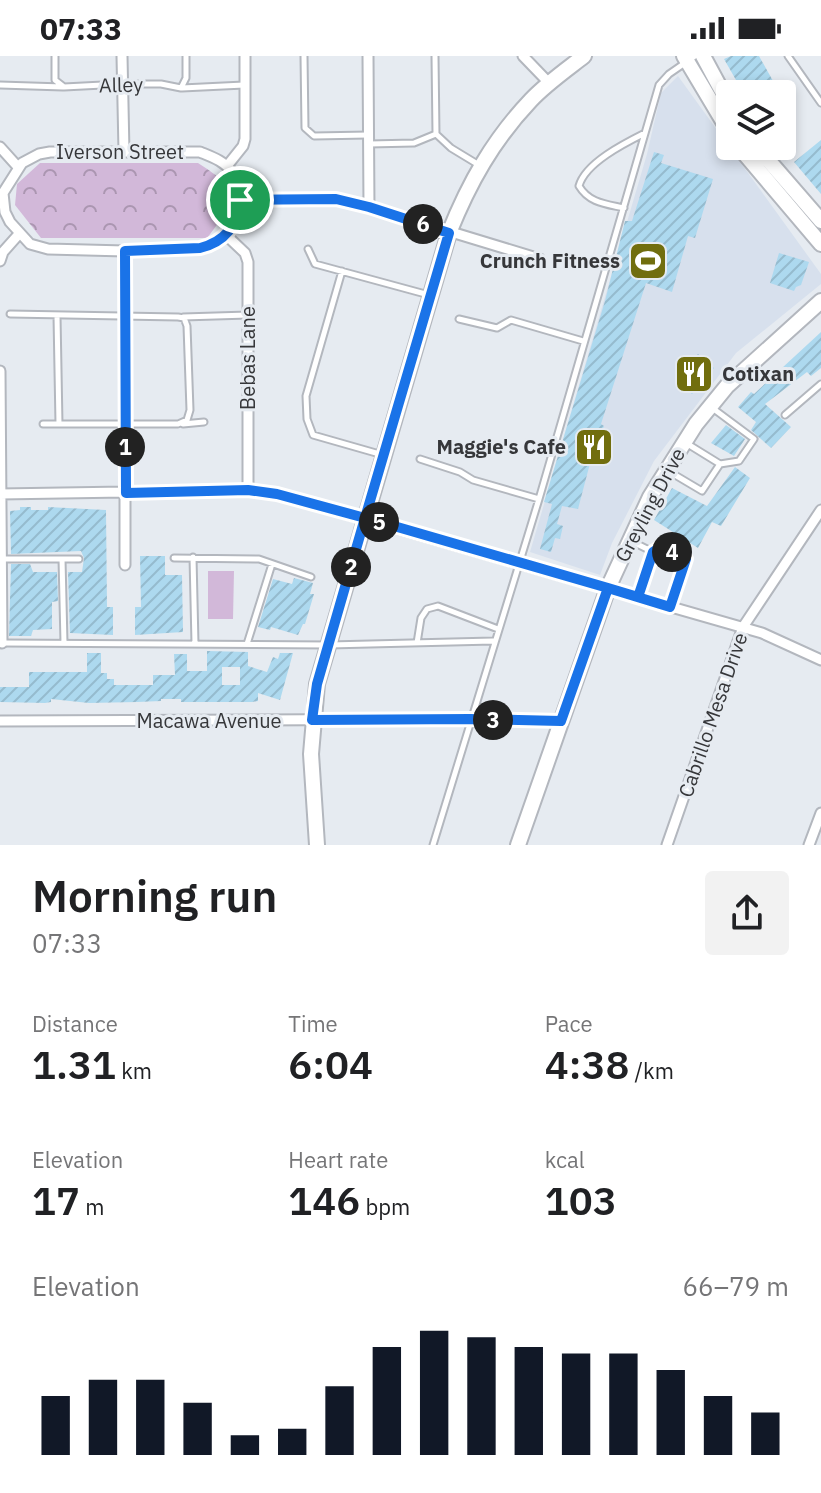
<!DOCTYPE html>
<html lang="en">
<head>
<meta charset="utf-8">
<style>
  :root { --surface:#fff; --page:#f2f2f2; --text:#202124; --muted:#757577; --accent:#111827 }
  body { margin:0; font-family:"IBM Plex Sans",sans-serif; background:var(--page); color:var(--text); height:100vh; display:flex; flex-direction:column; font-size:30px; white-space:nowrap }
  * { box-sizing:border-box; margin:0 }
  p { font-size:26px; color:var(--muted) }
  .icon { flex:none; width:44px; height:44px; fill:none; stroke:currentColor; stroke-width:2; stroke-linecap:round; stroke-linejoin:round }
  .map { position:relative; height:789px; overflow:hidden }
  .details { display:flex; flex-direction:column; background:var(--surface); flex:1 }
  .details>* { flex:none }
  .tools { position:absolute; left:716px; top:24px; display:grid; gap:16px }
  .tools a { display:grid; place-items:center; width:80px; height:80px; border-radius:8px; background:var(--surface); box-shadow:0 4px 12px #0003; font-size:40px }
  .pin { position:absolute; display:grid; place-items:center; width:68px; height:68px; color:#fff; margin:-34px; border:4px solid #fff; border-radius:50%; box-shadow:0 2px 8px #0007 }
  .km { position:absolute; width:40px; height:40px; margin:-20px; border-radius:50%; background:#222; color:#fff; font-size:22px; line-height:40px; text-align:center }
  .round { display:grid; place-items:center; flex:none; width:84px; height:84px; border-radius:8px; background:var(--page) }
  .summary { display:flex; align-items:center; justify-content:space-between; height:136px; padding:0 32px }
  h1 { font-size:44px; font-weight:600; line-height:60px }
  .figures { display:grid; grid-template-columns:repeat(3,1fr); gap:12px; height:136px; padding:8px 32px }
  .figures div { display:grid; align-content:center }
  .figures b { font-size:40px; font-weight:600 }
  .figures small { font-size:22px; font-weight:400 }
  .figures p { font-size:22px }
  .chart { height:224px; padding:16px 32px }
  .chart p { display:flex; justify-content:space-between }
  .chart svg { width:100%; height:144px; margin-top:8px; stroke:var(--accent); stroke-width:6 }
  .status { display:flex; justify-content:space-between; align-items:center; height:56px; padding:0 40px; background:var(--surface); direction:ltr }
  .status svg { height:22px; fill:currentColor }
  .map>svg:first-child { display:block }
</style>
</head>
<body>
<div class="status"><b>07:33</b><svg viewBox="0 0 49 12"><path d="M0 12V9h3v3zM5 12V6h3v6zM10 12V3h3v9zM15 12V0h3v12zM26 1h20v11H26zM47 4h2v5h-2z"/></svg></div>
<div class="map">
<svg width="821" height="789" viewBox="0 0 821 789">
  <defs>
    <pattern id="park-crowns" width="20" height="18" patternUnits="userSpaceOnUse" patternTransform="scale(2)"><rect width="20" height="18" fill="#d2b8d9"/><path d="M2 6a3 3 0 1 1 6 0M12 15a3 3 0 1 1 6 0" fill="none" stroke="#ab96b1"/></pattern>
    <pattern id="building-hatch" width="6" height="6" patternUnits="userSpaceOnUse" patternTransform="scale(2)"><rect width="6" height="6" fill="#add9ef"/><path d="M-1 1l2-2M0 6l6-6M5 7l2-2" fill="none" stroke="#95bbce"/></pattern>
  </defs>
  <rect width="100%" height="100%" fill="#e6ebf1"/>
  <path fill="#d7e0ed" d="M678,20L821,218V228L736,297L654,405L612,487L600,519L530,496L647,98L661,37Z"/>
  <path fill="url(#park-crowns)" d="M40,107H198C240,133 235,146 207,182H41L15,149L17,128Z"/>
  <path fill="#d2b8d9" d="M208,515H234L233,563H208Z"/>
  <path fill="url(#building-hatch)" fill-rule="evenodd" d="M731,0H759L773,25L750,38H744L724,3Z
    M821,84V138L794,106Z
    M654,96L664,99L661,107L713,123L695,182L688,180L672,236L646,227L601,368L604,370L593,396L578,453L562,450L557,468L563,470L560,483L555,482L551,496L540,493L552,448L544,446L605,245L625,165H632Z
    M779,197L809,206L801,229L796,231L794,235L770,227Z
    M821,276V312L811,320L807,316L765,348L791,371L771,392L751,374L756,366L738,351L751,336L754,338Z
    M698,298L714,312L692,338L675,324Z
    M726,369L745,383L734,400L711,387Z
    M735,411L750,422L721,470L712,466L698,492L654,464L672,432L707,450Z
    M20,451H31V454H48V451L106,454L107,551H113V579L70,577L68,516H82L84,502L81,495L11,498L10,455L20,454Z
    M140,500H165V519H182L183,576L135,579V551H141Z
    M11,508H30L33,516H57L58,545L52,546V573L33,574L31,580H9Z
    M294,522L313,527L310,538H314L305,568H303L298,579L271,571L270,574L258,571L273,523L292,528Z
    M207,595L248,596V610L267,616L273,601L278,603L280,597H293L280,644L258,637V645L252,646H181V643H161V645L137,646L89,647L51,643V646L45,647L0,646V631H29V616H87V597H101V617H107V623H114V629H153V619H175L174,598H187V615H207ZM222,611H240V629H222Z"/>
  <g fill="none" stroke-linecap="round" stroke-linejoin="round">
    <g stroke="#b3b7be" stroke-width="9">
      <path id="lane" d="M55,0V24L64,31L122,28H161L181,32L186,22V0
        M304,0L305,72L314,80L368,79
        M435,0L436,78L451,92L479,109
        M788,0L821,47
        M0,29L63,31
        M182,32L244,29
        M369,88L414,87L436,78
        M624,152C606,148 589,147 579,130C585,107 625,87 645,77
        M308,193L315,208L429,239
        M342,215L306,340L307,363L313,379L383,399
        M10,258L178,261L184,262L187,270L190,354L187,364L178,368H43
        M57,260L59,368
        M183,261L248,259
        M459,263L497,272L511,264L583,285
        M711,351L754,383L739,405L720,408
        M785,359L821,328
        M183,368L204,366
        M420,403L460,416L473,424L539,443
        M670,416L702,435L720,408L686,387
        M633,486L653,496L661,491L686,503L670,550
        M193,501L195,588
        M174,502L259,503L311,521
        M0,503H79
        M62,503L64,587
        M638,541L653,496
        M3,587L329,589L493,585
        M417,587L421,562L427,553L438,550L498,573
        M247,588L272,508
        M433,789L539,443L659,29L669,18L695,0"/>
    </g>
    <g stroke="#b3b7be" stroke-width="13">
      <path id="street" d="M122,0L124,96
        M368,0L369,151
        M523,0L550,28
        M0,91L18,111
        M50,96H200C212,101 224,105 232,116C253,145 232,185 200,192L125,195L48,193L30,188L10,166L5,156L3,137L22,107L39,98Z
        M227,110L243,90L245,83V0
        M240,144L336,143L369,151L540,203
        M226,179L245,197L248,206V434
        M0,205L3,196L19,178
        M0,315L2,587
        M0,438L248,434L277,438L762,577L821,604
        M125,509V195
        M0,665L470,663L561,665
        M667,789L743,571L821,454
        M809,789L821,757"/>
    </g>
    <g stroke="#b3b7be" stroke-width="18">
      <path id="secondary" d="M684,0L730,77
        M703,0L730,50
        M738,90L821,188
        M756,90L821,165
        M317,789L311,698L317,628L449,177C469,127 493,84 531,44C546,28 566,14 584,0
        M518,789L608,532L650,441L696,368L727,330L821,245"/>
    </g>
    <use href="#lane" stroke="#fff" stroke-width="5"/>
    <use href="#street" stroke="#fff" stroke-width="9"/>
    <use href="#secondary" stroke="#fff" stroke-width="14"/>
  </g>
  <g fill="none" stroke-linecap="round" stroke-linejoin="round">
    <g stroke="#fff" stroke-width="16">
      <path id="route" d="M240,144C238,169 225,186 200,192L125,195L126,437L248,434L277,438L365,462L317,628L312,664L470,663L561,665L608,532L670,551L686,503L661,491L653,496L638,541L608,532L387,468L365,462L449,177L369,151L336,143L240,144"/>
    </g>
    <use href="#route" stroke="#1a73e8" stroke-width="10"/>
  </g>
  <defs>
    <g id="stadium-square" transform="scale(2)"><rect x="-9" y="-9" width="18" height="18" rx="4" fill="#716e0e" stroke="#e6ebf1"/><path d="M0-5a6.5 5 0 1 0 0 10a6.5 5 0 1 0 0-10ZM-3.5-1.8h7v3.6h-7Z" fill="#fff"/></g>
    <g id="restaurant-square" transform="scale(2)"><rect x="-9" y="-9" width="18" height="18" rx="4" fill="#716e0e" stroke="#e6ebf1"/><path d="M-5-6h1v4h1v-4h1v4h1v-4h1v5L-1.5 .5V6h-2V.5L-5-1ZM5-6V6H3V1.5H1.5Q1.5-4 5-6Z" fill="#fff"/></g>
  </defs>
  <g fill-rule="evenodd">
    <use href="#stadium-square" x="648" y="205"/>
    <use href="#restaurant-square" x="694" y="318"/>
    <use href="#restaurant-square" x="594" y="391"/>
  </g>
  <g text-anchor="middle" stroke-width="6" stroke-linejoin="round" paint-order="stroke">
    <g font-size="20" fill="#36373a" stroke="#e6ebf1">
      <text transform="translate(121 29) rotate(-1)" y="7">Alley</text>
      <text x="120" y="103">Iverson Street</text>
      <text transform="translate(248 302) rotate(-90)" y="7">Bebas Lane</text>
      <text transform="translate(650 449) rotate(-62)" y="7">Greyling Drive</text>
      <text transform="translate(713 659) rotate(-71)" y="7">Cabrillo Mesa Drive</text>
      <text x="209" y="672">Macawa Avenue</text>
    </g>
    <g font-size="20" font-weight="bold" fill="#36373a" stroke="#e6ebf1" text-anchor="end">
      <text x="620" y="212">Crunch Fitness</text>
      <text x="722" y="325" text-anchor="start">Cotixan</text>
      <text x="566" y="398">Maggie's Cafe</text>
    </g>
  </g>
</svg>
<div class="tools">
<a><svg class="icon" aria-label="layers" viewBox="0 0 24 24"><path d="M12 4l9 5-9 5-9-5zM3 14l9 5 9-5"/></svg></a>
</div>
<div class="pin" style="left:240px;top:144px;background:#1e9e55"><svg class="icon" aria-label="arrive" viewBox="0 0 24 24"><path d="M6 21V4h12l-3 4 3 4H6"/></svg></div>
<b class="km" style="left:125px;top:391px">1</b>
<b class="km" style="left:351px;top:511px">2</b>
<b class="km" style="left:493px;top:664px">3</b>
<b class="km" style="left:672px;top:496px">4</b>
<b class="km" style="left:379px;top:466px">5</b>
<b class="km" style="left:423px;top:168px">6</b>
</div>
<section class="details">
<div class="summary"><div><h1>Morning run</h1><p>07:33</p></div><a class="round"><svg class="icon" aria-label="share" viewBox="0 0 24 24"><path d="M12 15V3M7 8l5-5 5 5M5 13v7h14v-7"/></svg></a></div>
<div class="figures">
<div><p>Distance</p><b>1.31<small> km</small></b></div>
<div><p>Time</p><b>6:04</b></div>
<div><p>Pace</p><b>4:38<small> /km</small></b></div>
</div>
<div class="figures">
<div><p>Elevation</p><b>17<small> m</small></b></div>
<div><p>Heart rate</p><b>146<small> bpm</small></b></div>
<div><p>kcal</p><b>103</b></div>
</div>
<div class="chart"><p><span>Elevation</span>66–79 m</p>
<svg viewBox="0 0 160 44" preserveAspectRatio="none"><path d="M5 44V26M15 44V21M25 44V21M35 44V28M45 44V38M55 44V36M65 44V23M75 44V11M85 44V6M95 44V8M105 44V11M115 44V13M125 44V13M135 44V18M145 44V26M155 44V31"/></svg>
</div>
</section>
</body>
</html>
